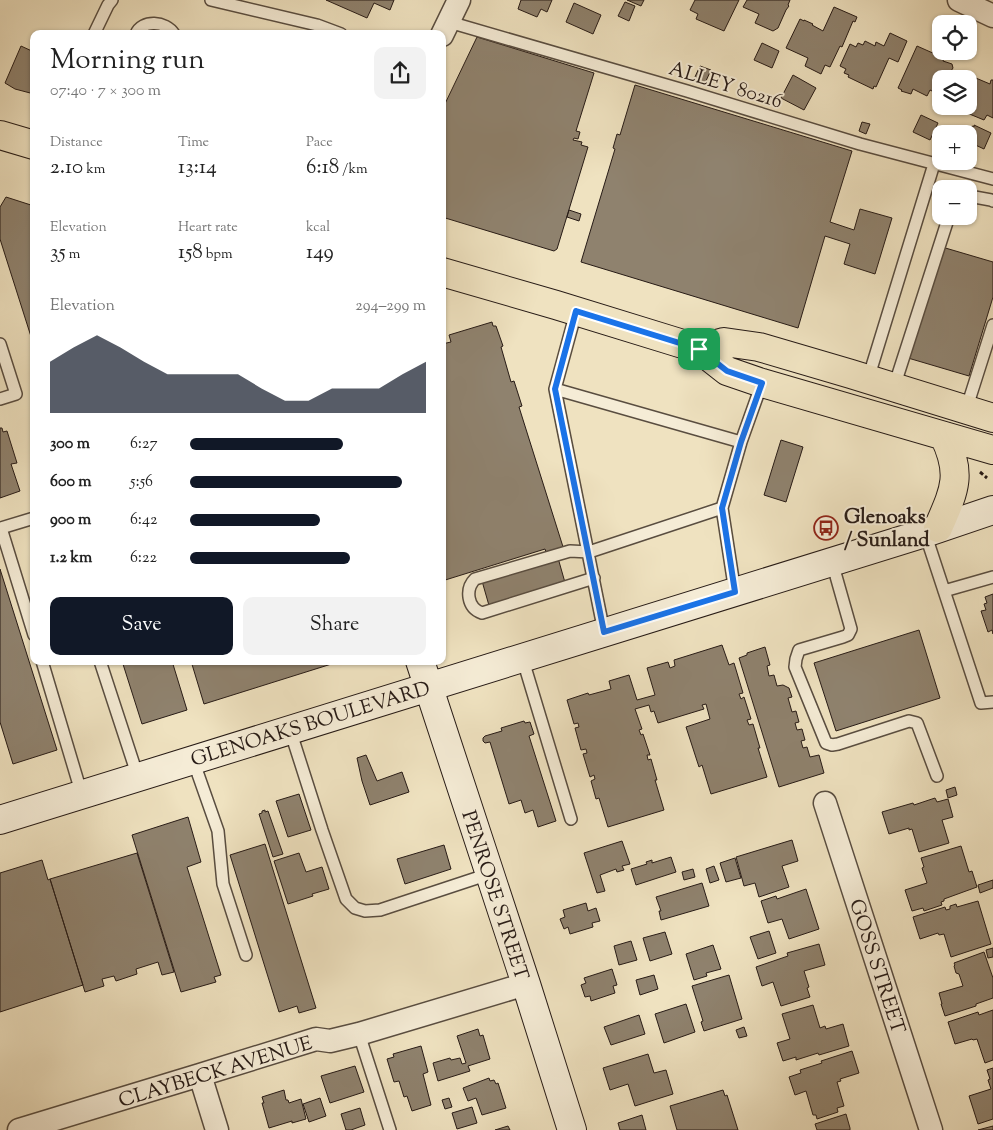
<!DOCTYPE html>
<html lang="en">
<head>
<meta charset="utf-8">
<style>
  :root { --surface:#fff; --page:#f2f2f2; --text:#222; --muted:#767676; --accent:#111827 }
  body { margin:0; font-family:"Sorts Mill Goudy",serif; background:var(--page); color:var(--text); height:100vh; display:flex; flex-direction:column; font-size:19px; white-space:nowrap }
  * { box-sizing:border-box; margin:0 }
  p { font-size:16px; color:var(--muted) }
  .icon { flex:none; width:28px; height:28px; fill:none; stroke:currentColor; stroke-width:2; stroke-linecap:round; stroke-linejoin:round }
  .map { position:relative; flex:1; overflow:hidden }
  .side { position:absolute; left:30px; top:30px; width:416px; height:635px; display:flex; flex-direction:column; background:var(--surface); border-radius:10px; box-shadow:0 1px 4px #0004 }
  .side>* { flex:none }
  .fabs { position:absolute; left:932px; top:15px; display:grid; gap:10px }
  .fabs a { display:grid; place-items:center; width:45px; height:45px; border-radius:10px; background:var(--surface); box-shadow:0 1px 4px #0004; font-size:25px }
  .pin { position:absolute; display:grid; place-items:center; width:42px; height:42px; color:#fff; margin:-21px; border-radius:10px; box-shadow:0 2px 8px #0006 }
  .round { display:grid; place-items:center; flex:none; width:52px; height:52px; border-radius:10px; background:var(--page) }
  .summary { display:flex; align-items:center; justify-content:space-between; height:85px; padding:0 20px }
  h1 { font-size:28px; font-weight:600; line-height:38px }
  .metrics { display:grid; grid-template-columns:repeat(3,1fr); gap:8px; height:85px; padding:5px 20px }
  .metrics div { display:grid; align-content:center }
  .metrics b { font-size:21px; font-weight:600 }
  .metrics small { font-size:14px; font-weight:400 }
  .metrics p { font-size:14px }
  .chart { height:140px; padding:10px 20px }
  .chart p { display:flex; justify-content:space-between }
  .chart svg { width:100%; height:90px; margin-top:5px; fill:var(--accent); opacity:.7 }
  .cta { display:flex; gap:10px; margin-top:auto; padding:10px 20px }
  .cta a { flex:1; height:58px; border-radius:10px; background:var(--accent); color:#fff; font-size:20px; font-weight:600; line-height:58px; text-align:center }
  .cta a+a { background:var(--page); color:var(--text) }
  ul { padding:0 20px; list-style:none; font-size:16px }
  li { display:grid; grid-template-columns:80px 60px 1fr; align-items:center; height:38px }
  li i { height:12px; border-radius:6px; background:var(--accent) }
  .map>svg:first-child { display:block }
</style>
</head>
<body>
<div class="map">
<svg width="993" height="1130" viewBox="0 0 993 1130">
  <rect width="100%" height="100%" fill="#efe2c0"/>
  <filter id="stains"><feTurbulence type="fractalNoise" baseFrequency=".004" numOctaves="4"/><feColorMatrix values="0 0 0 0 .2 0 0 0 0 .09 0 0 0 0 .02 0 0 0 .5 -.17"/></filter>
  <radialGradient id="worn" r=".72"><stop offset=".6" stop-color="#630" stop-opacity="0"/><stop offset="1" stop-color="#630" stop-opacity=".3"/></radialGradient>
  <path fill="#8f826e" stroke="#271b16" d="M326,0H394L390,10L374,3L367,18Z
    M521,0H552L547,12L541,9L537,17L518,9Z
    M627,0H644L641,6Z
    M695,0H739L724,31L696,19L698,14L690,10Z
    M747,0H790L788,5L789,6L786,10L778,28L773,31L755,23L759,14L743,7Z
    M625,2L635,6L629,21L618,16Z
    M574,3L601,15L593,34L566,22Z
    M834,7L857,17L855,22L853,21L842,47L840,46L830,67L825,65L821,74L805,66L808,58L786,48L800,19L804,21V20L813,24L812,25L823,31Z
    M890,33L907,41L898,62L889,58L876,87L874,86L873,89L848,77L849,75L844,73L846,69L840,66L850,44L856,47L858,43L863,45L865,41L875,46L876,42L884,46Z
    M477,37L594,73L576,131L580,132L578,139L574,138L573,140L582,142L581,145L588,147L557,249L554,251L442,217V110Z
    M762,43L779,51L772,68L754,60Z
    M21,46L34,52V94L15,89L5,83Z
    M917,46L944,58L943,61L952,64L953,68L951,71H950L947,79H941V94L937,96L933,94L934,92L930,90L927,96L913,89L911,94L901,91L902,90L898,88Z
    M700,66L711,70L705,83L694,79Z
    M793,75L816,88L804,110L781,98Z
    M971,76L990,84L991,80H993V118L987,115L984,120L967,113L972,102L969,100V82Z
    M635,85L852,151L830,222L854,230L860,209L892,218L875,274L844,264L850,244L825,236L798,328L581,262L615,149L613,148L617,134L620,135Z
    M921,115L938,123L930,140L913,132Z
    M862,122L870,124L866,134L859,131Z
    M974,125L991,133L984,149L969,142L968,134L972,126L974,127Z
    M6,197L34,206V346L0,239V207Z
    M569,210L581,214L579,221L567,217Z
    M942,247L993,262V297L969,376L908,358Z
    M492,322L493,326H496L503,346L501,347L511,382L514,381L522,406L519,407L564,550L547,555L545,549L442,581V344L451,342L449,335Z
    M0,428H2L3,432L7,431L17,463L11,464L20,491L0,498Z
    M781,440L803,447L786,502L764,495Z
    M558,558L566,586L490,609L482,581Z
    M0,569L57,750L13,764L0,722Z
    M993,594V634L992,630L988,632L981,611L986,610L984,604L987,603L985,597Z
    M919,630L940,698L836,731L814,663Z
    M722,645L729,665L734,663L743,693L739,694L741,699L744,697L751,719L747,720L749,725L753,724L760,748H758L767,777L711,794L702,765L699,767L686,727L710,719L706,704L702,705L704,709L658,723L654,711L651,712L649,705L635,709L642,729L639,730L641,735L643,734L650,755H647L648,760L651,759L657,780H655L664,810L608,827L599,798L596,799L591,781L595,779L594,775L590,777L583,754L587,753L586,749L581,750L575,728L579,727L578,723L574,724L567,700L588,693L589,695L611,689L609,681L629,675L637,700L655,695L647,668L668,662L670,668L675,666L674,660Z
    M765,647L770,665L767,666L769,676L774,675L777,686L783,685L789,688L792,697L788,698L792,712L796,711L799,722L795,723L797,730L802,729L805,740L801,741L803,748L807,747L810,757L819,755L824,773L779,787L739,658L747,655V653Z
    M122,661H172L187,710L142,724Z
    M191,661H341L204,704Z
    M524,721L525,723L530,722L534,734L529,736L556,821L538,827L533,810L525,813L521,800L509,804L490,742L485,743L483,741V738L485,736L502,731L501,728Z
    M366,755L377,781L402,772L409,792L370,805L362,781L357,758Z
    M955,787L957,795L948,798L946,790Z
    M299,794L311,830L288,837L276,801Z
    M935,798L937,802L948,799L953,817L942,820L949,843L919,852L912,829L909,830V828L889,834L882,812L913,803L914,805Z
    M265,810V812L268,811L283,854L273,857L259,814L262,813V811Z
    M188,817L201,862L187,867L221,975L214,977L216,982L181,992L132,835Z
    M792,840L798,861L782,866L789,887L759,897L755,883L744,886L736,857Z
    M622,841L630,864L622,866L624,870L617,872L616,869L600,875L605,891L597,893L584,853Z
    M265,844L316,1008L299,1013L297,1006L279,1012L230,855Z
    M444,845L451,869L405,884L397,859Z
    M961,846L969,872L972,871L977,887L944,899V901L941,902L942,905L924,911L923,908L912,911L905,890L927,883L922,868L924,867L921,858Z
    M137,853L174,972L162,975L158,962L136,969L137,974L116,981L114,976L102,979L104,986L85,992L50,879Z
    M299,853L306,872L322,867L329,889L312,894L313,896L288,904L274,861Z
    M671,857L676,872L636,885L631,869L647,864L646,862L652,860V863Z
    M735,858L741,878L726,882L720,863Z
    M42,860L48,880L50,879L83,985L0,1012V873Z
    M714,866L719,880L710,883L706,869Z
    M693,869L695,877L684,880L682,872Z
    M993,880V888L980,893L978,885Z
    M702,883L709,906L661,920L659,911H661L656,897Z
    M806,889L819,929L789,939L782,919L768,923L761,901L776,896L777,899Z
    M978,901L991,944L951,957L944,934L939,935L938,933L920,939L913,917L945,907L946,910L950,909V906L956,904L957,907Z
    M586,903L588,911L596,908L600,921L592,923L593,927L570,934L568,927L564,929L560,919L565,917L563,910Z
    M769,931L776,953L758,959L750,937Z
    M665,932L672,954L650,961L643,938Z
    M631,941L637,960L619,965L614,946Z
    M819,944L825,965L804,971L809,987L807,988L810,997L781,1006L773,982L762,986L756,967L788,956L787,953Z
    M713,945L721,969L706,973L707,976L694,980L686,954Z
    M993,948V957L988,958L986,950Z
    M984,952L993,978V998L976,1004V1006L945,1016L941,1004H942L939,993L963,986L959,974L956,973L954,966L955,965L954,963Z
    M612,969L617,985L613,986L615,993L591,1001L590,996L585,997L581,985L586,983L584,978Z
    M654,975L658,989L640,995L636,980Z
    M729,975L742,1019L704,1031L701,1022L703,1021L692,986Z
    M686,1004L695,1032L664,1043L655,1014Z
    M813,1005L820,1028L825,1026L826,1029L843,1024L849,1046L819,1055L818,1053L796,1060V1057L783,1061L777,1043L790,1039L782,1014Z
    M993,1010V1060L985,1063L977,1039L973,1040L972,1039L955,1044L948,1022L978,1012L979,1015Z
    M639,1015L645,1034L611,1045L604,1027Z
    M744,1027L747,1036L739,1038L736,1030Z
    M478,1029L480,1036L483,1035L490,1059L468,1066L470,1071L438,1081L433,1063L450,1058L451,1060L460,1058L462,1064L466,1063L457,1036Z
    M421,1046L428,1072L423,1074L431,1105L412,1111L407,1096L404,1097L399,1081L394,1082L387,1059L394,1057L393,1054Z
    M852,1051L859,1073L840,1079L841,1081L837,1082L844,1106L837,1108L838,1112L817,1119L816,1115H813L806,1091L795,1095L789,1077L801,1073L800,1070L822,1063L821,1061Z
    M648,1054L654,1073L666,1070L673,1094L635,1106L628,1084L610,1090L603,1068Z
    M355,1066L364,1092L330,1103L321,1076Z
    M993,1068V1119L978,1124L969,1096L991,1089L988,1080L990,1079L987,1070Z
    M489,1078L490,1081L494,1080L496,1084L498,1083L506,1108L482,1115L476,1098L468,1101L463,1088Z
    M284,1090L286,1100H288L289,1103L301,1099L306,1119L292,1123V1121L269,1128L262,1103H264L262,1097Z
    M723,1090L725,1096L727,1095L738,1130H677L670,1106Z
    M320,1098L326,1116L309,1122L303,1104Z
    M449,1098L452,1107L445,1109L442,1100Z
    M472,1107L477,1123L457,1129L452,1113Z
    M360,1108L365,1125L351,1130H346L341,1114Z
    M846,1114L850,1128V1130H817L815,1124Z
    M642,1115L646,1130H620L618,1123Z
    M508,1126L510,1130H495Z
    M993,1126V1130H978Z"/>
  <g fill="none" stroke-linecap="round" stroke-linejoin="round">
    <g stroke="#594d40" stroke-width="14">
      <path id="lane" d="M211,0L317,25L341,34
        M449,22L687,91L860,144L993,179
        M94,34L108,5L112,0
        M136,34C142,19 166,21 174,34
        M969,196L991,200L993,201
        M576,312L555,389L604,632
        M0,344L16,394L0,399
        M868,379L934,164
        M894,387L949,216
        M555,389L741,442
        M966,410L993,325
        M34,518L1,528L34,635
        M925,533L981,703L993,702
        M832,562L851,629L848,635L843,637L799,650L796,659L795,667L826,743L832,745L838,744L909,721L917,723L937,776
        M594,578L482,613C467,608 465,589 475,579L570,551L589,552L722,508
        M944,591L993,577
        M735,592L722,508L741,442L762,383
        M522,657L571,819
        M42,661L82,795
        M100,661L138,777
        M290,730L322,830L346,899L355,908L365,911L380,910L489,874
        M193,760L218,831L223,884L246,955
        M359,1034L390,1130"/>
    </g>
    <g stroke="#594d40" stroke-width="25">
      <path id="street" d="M959,0L993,16
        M442,35L459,0
        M825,803L931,1130
        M200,1075L217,1130
        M19,1130L200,1075L316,1039L330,1041L359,1034L526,984"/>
    </g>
    <g stroke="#271b16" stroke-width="30">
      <path id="secondary" d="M420,661L526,984L572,1130
        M0,820L925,533L993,510"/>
    </g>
    <g stroke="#271b16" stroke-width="30">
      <path id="primary" d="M0,135L34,145
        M442,272L556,305L699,349L727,371L762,383L993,450
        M699,349L724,342L759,347L851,374L993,418
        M938,528C954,491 963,475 944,436"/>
    </g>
    <path stroke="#271b16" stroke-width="3" stroke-dasharray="4 2.5" stroke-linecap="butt" d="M980,472L987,478"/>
    <use href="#lane" stroke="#f5ecd6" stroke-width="11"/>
    <use href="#street" stroke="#f5ecd6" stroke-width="22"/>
    <use href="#secondary" stroke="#f5ecd6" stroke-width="28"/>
    <use href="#primary" stroke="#efe2c0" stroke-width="28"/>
  </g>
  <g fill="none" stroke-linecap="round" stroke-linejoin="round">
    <g stroke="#fff" stroke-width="10">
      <path id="route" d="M576,311L699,349L727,371L762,383L741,442L722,508L735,592L604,632L555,389Z"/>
    </g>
    <use href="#route" stroke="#1a73e8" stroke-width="6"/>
  </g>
  <defs>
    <g id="bus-ring" transform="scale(1.25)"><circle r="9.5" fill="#f5ecd6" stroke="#8f2418" stroke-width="1.5"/><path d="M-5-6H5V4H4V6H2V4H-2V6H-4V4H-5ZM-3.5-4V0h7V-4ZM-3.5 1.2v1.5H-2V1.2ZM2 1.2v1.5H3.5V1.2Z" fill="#8f2418"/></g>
  </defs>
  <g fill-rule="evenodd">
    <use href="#bus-ring" x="826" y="528"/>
  </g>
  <g text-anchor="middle" stroke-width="4" stroke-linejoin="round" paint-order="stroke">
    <g font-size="20" fill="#271b16" stroke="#f5ecd6">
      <text transform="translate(726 84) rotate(17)" y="7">ALLEY 80216</text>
      <text transform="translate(310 723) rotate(-17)" y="7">GLENOAKS BOULEVARD</text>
      <text transform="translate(496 895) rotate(72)" y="7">PENROSE STREET</text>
      <text transform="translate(878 966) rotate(72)" y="7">GOSS STREET</text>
      <text transform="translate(215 1071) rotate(-17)" y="7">CLAYBECK AVENUE</text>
    </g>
    <g font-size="20" font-weight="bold" fill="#271b16" stroke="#f5ecd6" text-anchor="start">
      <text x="844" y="523">Glenoaks<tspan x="844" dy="23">/ Sunland</tspan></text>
    </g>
  </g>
  <rect width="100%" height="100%" filter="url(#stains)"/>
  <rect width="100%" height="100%" fill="url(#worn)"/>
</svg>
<div class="fabs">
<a><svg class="icon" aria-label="locate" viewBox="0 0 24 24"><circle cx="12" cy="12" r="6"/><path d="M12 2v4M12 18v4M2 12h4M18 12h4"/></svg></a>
<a><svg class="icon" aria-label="layers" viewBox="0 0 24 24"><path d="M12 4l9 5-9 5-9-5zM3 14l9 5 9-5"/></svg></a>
<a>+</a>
<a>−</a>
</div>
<div class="pin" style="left:699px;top:349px;background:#1e9e55"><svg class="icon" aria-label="arrive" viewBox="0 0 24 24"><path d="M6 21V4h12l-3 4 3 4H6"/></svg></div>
<section class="side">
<div class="summary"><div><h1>Morning run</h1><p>07:40 · 7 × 300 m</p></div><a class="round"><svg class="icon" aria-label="share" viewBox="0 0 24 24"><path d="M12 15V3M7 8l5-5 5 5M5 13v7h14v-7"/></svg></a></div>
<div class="metrics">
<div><p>Distance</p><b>2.10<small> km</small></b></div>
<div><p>Time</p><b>13:14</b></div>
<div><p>Pace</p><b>6:18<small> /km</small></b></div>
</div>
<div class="metrics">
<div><p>Elevation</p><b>35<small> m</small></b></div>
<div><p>Heart rate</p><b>158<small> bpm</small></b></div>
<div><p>kcal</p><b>149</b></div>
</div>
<div class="chart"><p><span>Elevation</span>294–299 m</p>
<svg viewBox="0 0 160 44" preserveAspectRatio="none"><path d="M0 44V19L10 12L20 6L30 12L40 19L50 25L60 25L70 25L80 25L90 32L100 38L110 38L120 32L130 32L140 32L150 25L160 19V44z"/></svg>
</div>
<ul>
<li><b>300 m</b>6:27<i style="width:65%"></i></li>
<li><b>600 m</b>5:56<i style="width:90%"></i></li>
<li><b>900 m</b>6:42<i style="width:55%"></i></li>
<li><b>1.2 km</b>6:22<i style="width:68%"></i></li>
</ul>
<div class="cta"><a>Save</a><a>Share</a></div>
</section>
</div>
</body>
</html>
